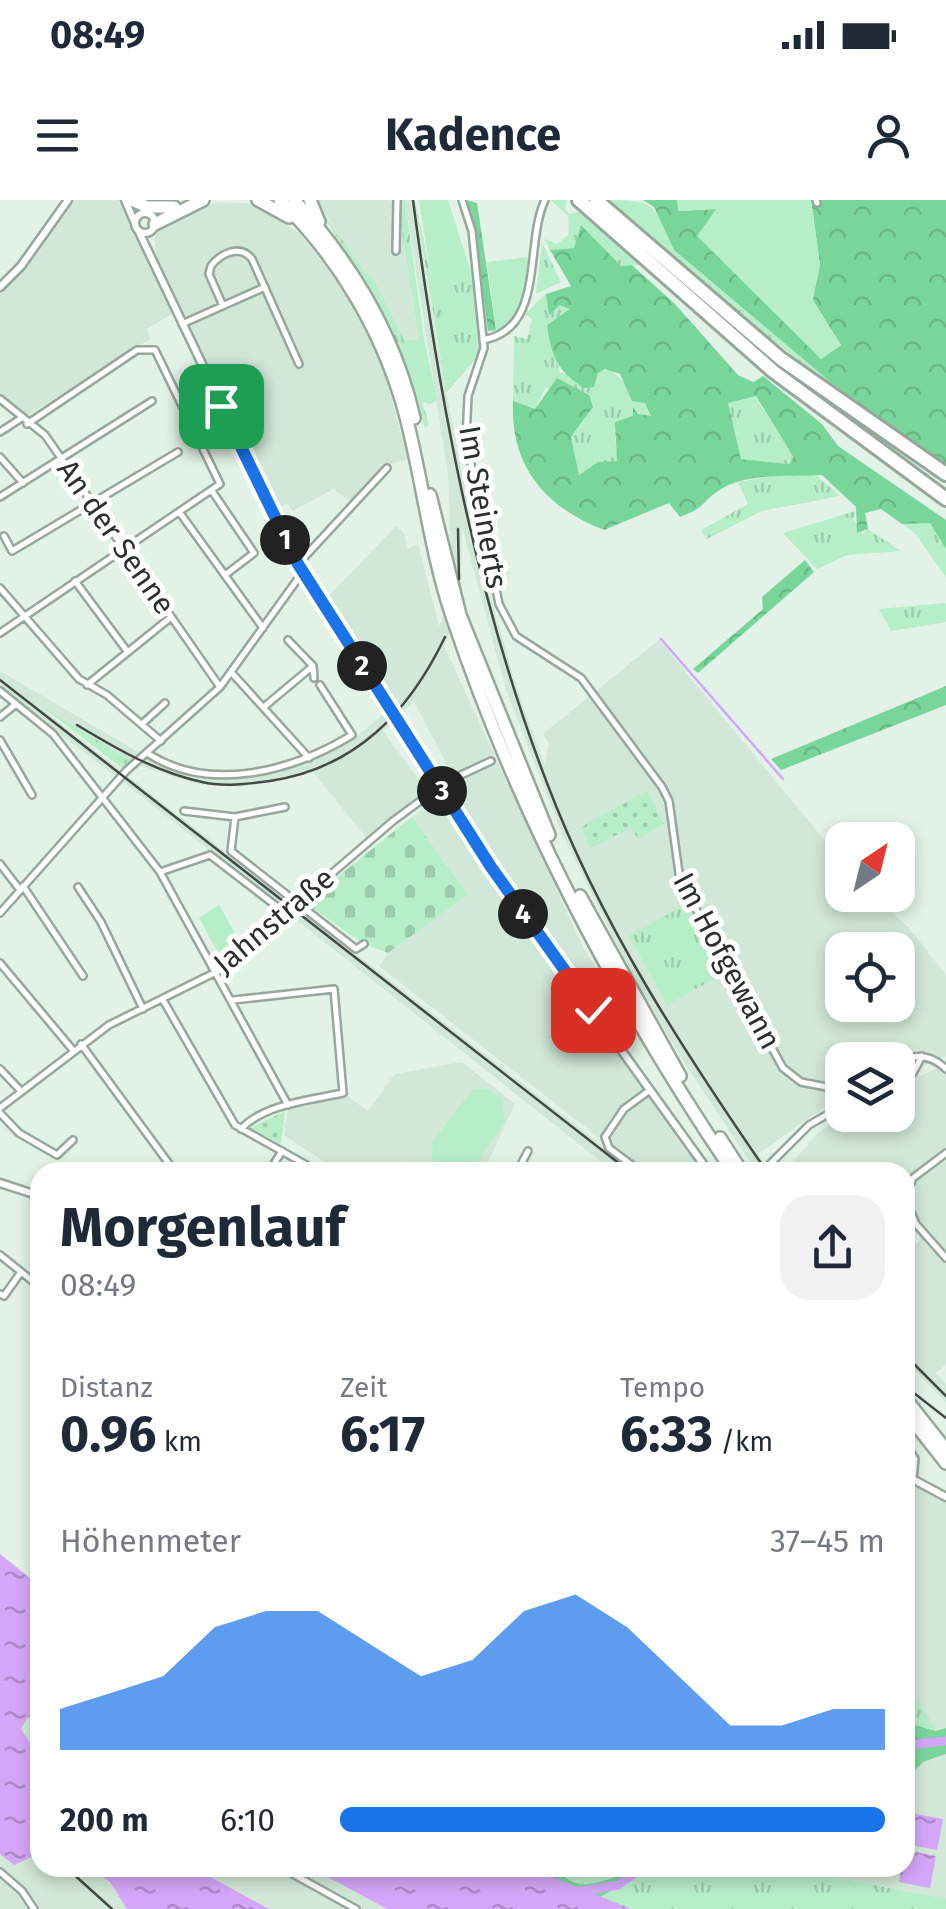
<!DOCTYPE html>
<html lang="de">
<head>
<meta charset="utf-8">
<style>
  :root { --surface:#fff; --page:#f2f2f3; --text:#1f2937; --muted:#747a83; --accent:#1a73e8 }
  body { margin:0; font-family:"Fira Sans",sans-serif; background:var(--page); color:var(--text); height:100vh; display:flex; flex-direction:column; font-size:38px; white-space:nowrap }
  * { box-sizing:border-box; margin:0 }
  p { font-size:32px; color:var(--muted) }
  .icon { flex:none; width:55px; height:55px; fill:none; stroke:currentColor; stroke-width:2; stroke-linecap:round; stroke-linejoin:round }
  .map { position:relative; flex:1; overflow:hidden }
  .drawer { position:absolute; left:30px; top:962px; width:885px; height:715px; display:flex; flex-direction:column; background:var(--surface); border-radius:30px; box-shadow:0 5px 15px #0003 }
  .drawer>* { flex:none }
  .needle { width:65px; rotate:35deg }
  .controls { position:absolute; left:825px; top:622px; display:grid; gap:20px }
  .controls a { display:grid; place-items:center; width:90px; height:90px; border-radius:20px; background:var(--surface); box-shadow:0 5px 15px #0003; font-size:50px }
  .pin { position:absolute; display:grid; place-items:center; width:85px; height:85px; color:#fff; margin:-42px; border-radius:20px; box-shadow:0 5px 15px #0006 }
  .km { position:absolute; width:50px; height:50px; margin:-25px; border-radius:50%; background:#222; color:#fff; font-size:28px; line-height:50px; text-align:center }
  .round { display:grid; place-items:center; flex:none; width:105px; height:105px; border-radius:30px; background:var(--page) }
  .head { display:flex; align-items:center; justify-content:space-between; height:170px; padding:0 30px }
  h1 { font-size:55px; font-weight:700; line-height:75px }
  .figures { display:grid; grid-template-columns:repeat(3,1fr); gap:15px; height:170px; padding:10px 30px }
  .figures div { display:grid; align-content:center }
  .figures b { font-size:50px; font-weight:700 }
  .figures small { font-size:28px; font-weight:400 }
  .figures p { font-size:28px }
  .chart { height:280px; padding:20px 30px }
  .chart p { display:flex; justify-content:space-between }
  .chart svg { width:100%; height:180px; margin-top:10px; fill:var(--accent); opacity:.7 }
  ul { padding:0 30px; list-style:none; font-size:32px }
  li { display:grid; grid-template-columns:160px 120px 1fr; align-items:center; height:75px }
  li i { height:25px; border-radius:12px; background:var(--accent) }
  .status { display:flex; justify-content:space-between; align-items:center; height:70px; padding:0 50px; background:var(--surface); direction:ltr }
  .status svg { height:28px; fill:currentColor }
  header { display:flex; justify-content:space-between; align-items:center; height:130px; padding:0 30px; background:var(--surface); font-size:45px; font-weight:700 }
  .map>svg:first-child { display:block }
</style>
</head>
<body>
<div class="status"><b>08:49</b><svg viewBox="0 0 49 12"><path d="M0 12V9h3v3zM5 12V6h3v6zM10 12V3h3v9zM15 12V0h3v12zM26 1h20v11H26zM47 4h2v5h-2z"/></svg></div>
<header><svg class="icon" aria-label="menu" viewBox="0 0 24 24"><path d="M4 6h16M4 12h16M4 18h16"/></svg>Kadence<svg class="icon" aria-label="person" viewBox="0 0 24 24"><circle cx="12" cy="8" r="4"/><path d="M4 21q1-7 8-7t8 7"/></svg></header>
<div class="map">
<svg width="946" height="1709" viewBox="0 0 946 1709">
  <defs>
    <pattern id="grass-tufts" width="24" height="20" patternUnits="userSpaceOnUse" patternTransform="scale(2.5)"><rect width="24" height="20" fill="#b6eec8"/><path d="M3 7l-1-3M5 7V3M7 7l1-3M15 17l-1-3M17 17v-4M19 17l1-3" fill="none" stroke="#9dccac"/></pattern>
    <pattern id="forest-crowns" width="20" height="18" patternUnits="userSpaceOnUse" patternTransform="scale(2.5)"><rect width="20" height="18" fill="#79d69b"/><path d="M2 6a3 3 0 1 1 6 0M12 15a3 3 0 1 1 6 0" fill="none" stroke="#69b886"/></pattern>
    <pattern id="cemetery-stones" width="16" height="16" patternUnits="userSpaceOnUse" patternTransform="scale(2.5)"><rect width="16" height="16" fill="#b6eec8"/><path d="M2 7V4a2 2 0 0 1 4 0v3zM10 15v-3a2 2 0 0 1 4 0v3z" fill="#9dccac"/></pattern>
    <pattern id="park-dots" width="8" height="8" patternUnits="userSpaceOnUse" patternTransform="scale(2.5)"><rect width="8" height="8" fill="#b6eec8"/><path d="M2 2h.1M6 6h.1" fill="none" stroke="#9dccac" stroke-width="1.8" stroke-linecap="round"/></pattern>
    <pattern id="water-ripples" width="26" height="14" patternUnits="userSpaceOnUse" patternTransform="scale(2.5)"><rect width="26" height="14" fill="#d4a6f8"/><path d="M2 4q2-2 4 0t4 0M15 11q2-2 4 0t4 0" fill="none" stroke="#ac88c9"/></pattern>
  </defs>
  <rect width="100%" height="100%" fill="#e2f2e6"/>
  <path fill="#d1e7d7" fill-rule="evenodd" d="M75,0H118L173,113L147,129L150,139L25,217L0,192V93Z
    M316,0H397L419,139L404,140L371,74L367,76L355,59Z
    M405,0H415L434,127L477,351L517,489L545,566L549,543L543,534L659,440L842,661V695H872L909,728L946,775V856L898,877V860H842V899L829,904L758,954L770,972H757L687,867L633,777L563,636L507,493L462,327L461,397L452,370L448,275ZM842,750H898V805H842Z
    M218,2L256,4L299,33L341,84L379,152L408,259L384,266L350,301L333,289L293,311L287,303L276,311L193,140L156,54L155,38L163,25Z
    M396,326L404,333L407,349L418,344L439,426L446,411L451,428L444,446L583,747L615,799L596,822L703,972H643L379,766L388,753L468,695L412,617L447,593L440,582L452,575L414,501L383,531L429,594L369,641L313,572L240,587L197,584L136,564L42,509L636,972H614L122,581L0,489V471L138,552L166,565L209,575L280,572L311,561L352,540L396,504L329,396Z
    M462,862L515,904L483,972H420L403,961L394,972H328L323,961L284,935L288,910L347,896L368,911L395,874Z
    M946,864V1164L936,1173L946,1184V1203L905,1160V1055L921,1039L905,1019V972H784L817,934L843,915H898V886Z
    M905,1278L946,1301V1528L937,1531L905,1480Z
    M0,1493L40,1516V1668H311L387,1709H0Z
    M946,1554V1699L786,1668H905V1581L923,1562Z"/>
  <path fill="url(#grass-tufts)" d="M314,0L367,75L371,74L404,140L429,225L425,228L391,127Z
    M397,0H405L424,139H419Z
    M415,0L431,74L474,67L480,154L446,193Z
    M551,0H567L565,9L569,14L579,12L640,65L621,66L582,26L574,48L550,50L545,39L557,44L569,34L568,16Z
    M608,0C659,0 653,6 674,50L892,234L679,66Z
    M542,43L561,82L536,94Z
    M546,94L550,114L560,104L571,109L547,125L560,173L611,170L650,208L651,216L644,217L633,209V216L615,237L618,261L579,275L571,237L585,220L546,187L535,209L513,201L514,136L527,139L532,119L525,114Z
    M755,196L795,259L789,264L741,259L728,203Z
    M787,274L816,275L840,296L762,311L707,339L701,330L748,304L738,282Z
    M855,311L854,321L862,334L868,329L901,351L847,355L817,369L783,333Z
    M930,323L946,349V377L915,333L902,324Z
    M946,403V422L891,431L879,409Z
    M44,508L131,561L123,569Z
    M688,703L725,773L667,805L629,736Z
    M905,1480L937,1531L905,1522Z
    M556,1668H637C613,1682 576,1695 556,1668Z
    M649,1668H786L946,1699V1709H631L599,1698Z"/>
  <path fill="url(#forest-crowns)" fill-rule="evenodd" d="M466,0L477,3L496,130L488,131L475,31Z
    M643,0H677L679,11L717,9L788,122L821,159L841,145L812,100L820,65L811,0H946V265L892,234L674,50L654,7Z
    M581,25L621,66L632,65L675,104L738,175L753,182L763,176L822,224L838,246L946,320V349L930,323L902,324L881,309L865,313L868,329L857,333L856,307L822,275C791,277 746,272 718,291C701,302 707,307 680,317L669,303L604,330C545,307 510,266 513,201L535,209L557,178L589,195L593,207L571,237L579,275L598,262L617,261L615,222L633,216V207L638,214L651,216L645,203L632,201L620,174L605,169L598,173L594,187L584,188C558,172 551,156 547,125L570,109L560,105L549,115L546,94L571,86L550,50L574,48ZM756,196L794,258L789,264L741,259L728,203Z
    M805,360L814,372L698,473L693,469L763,409L762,397Z
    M946,486V505L781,570L771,559Z
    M905,1522L936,1531L946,1528V1554L923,1562L905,1581L909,1558Z
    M531,1668H556C583,1704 619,1668 649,1668L599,1698Z"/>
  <path fill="url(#cemetery-stones)" d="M412,617L468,695L388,753L364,744L305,703Z"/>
  <path fill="url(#park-dots)" d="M647,591L664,624L638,639L631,628L590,648L581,627Z
    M285,911L281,944L250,928Z"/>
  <path fill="#b6eec8" d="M419,0H448L470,69L431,75Z
    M677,0H811L820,65L813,100L841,145L821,159L697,36L716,9L678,11Z
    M528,57C525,84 529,122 496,130L487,62Z
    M424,139L437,200L430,204L422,202L404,140Z
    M219,705L238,738L219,754L199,718Z
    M473,889H488L501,898L505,921L473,969L446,972L432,958L433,941Z"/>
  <path fill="url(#water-ripples)" d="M0,1354L40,1386V1516L27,1518L21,1529L40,1558V1653L14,1665L0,1654Z
    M911,1613L943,1619L937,1650L905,1644Z
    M905,1650L936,1656L930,1688L899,1682Z
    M89,1668H194L269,1709H127L110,1682Z
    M311,1668H531L631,1709H387Z"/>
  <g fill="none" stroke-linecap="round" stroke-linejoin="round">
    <path stroke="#d4a6f8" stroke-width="2.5" d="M661,439L783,579"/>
    <path stroke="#d4a6f8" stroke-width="9" d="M905,1545L946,1541
      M571,1693L618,1685L642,1668"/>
    <g stroke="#98a79c" stroke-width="10">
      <path id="minor" d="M462,0L472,31L484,148L468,196L466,239L499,404L516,436L581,478L662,587L669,601L680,680L783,868L801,882L842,890
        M816,0L817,3
        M396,51L397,0
        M223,106L209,74L211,66C221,53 240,44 252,59L299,164
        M182,124L265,87
        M483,140C546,129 524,44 545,0
        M0,199L45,235L220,487
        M0,232L20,219
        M0,257L23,283
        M212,291L254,353L225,375
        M0,297L152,201
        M180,313L263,428
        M4,336L12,351L178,252
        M298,364L387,268
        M75,381L127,451
        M0,388L79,479L107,495L161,541
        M0,433L220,284L155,150H137L27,224
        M288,440L313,466
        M231,472L309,558
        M87,485L170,418
        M0,491L53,534L160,672L288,905
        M265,506L313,466L314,478
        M0,517L16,504
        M142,524L165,503
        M0,540L32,595
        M147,553C210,594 293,571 352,535L320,485
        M184,611L235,617L285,607
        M235,617L231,651L356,749L364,744
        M0,664L20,690
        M160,672L210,655L284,712
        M23,686L83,776
        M78,687L101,722L143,809
        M0,713L126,571L220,487L297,380L305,375
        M0,763L72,849
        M163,800L235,925L319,972
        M233,800L334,789L343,893C311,900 264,904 241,929
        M81,844L175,972
        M898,862C916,853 932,855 946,869
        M0,869L19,889
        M898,880L913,873L922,856
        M0,908L109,825L218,771L393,621L446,582L491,561
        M0,913L19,933L57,955L73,940
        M946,953L913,978L905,998L916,1024L946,1058
        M770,964L809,925L842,906
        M269,972L282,951
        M517,972L528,951
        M641,972L609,948L605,937L624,909L650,890
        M0,1055L40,1087
        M0,1094L4,1096L21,1072
        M905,1243L915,1259L913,1279
        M282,1668L356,1709
        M0,1672L22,1691L34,1709"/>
    </g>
    <g stroke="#98a79c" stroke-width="11">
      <path id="tertiary" d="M125,0L134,21
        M135 23a10 10 0 1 1 20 0a10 10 0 1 1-20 0Z
        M139,32L294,357L509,694L709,972
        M0,87L21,66L68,0
        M0,983L40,996
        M905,1275L946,1297"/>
    </g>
    <g stroke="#98a79c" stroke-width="16">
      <path id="trunk" d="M132,0L147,7H174
        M258,0L289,17
        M280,0C339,58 383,132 405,213C423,281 430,352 453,419C519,615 618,802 733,972
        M294,0C351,62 395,135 414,218
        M310,0L319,22
        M155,24L203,0
        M430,295L460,415L549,635
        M580,696L680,876
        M720,938L742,972
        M905,1198L946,1250
        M905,1211L946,1263"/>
    </g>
    <g stroke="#98a79c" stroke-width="18">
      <path id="motorway" d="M579,0L773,171L946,299
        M596,0L781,159L946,274"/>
    </g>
    <use href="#minor" stroke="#fff" stroke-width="5"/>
    <use href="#tertiary" stroke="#fff" stroke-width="6"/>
    <use href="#trunk" stroke="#fff" stroke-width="11"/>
    <use href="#motorway" stroke="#fff" stroke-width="12"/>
    <path stroke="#434a45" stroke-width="2.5" d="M413,0C439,198 475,396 547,583C600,723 683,850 767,972
      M458,329L459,379
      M0,480L630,972
      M77,525C117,549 156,572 202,582C223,587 248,584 270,581C356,568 409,512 445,437
      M905,1155L946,1196
      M905,1186L946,1218
      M70,1671L112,1709"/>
    <g stroke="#98a79c" stroke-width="10" stroke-linecap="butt">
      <path id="minor-bridge" d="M762,972L770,964"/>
    </g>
    <use href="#minor-bridge" stroke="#fff" stroke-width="5"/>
  </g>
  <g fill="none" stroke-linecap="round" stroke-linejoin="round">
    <g stroke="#fff" stroke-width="20">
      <path id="route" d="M221,206L298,364L491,667L593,810"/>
    </g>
    <use href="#route" stroke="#1a73e8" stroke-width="12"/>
  </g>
  <g text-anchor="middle" stroke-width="10" stroke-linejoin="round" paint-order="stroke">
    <g font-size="30" fill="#2a302c" stroke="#fff">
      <text transform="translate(483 307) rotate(80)" y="10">Im Steinerts</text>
      <text transform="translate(116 337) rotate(55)" y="10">An der Senne</text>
      <text transform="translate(274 721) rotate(-40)" y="10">Jahnstraße</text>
      <text transform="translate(727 761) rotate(62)" y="10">Im Hofgewann</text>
    </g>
  </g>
</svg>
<div class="controls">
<a><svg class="needle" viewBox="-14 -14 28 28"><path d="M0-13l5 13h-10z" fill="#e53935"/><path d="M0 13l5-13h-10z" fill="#747a83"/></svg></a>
<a><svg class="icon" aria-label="locate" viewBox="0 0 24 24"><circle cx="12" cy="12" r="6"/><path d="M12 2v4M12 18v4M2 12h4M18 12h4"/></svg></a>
<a><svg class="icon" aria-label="layers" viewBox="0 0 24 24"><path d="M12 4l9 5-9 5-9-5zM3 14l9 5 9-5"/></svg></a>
</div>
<div class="pin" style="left:221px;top:206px;background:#1e9e55"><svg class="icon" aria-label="arrive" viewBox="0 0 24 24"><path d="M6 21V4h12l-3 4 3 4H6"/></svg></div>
<div class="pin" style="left:593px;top:810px;background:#d93025"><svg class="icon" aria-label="check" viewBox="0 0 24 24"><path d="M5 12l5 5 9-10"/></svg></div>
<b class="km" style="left:285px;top:340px">1</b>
<b class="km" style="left:362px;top:466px">2</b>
<b class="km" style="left:442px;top:591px">3</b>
<b class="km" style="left:523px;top:714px">4</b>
<section class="drawer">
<div class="head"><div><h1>Morgenlauf</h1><p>08:49</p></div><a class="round"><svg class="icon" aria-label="share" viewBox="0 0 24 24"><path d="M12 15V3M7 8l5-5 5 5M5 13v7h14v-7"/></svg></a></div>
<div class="figures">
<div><p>Distanz</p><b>0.96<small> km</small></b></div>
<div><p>Zeit</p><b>6:17</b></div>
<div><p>Tempo</p><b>6:33<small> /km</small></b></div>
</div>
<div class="chart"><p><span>Höhenmeter</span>37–45 m</p>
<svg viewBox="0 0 160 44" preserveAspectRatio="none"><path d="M0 44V34L10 30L20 26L30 14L40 10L50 10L60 18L70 26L80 22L90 10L100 6L110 14L120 26L130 38L140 38L150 34L160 34V44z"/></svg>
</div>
<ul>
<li><b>200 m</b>6:10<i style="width:100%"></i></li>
</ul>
</section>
</div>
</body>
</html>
